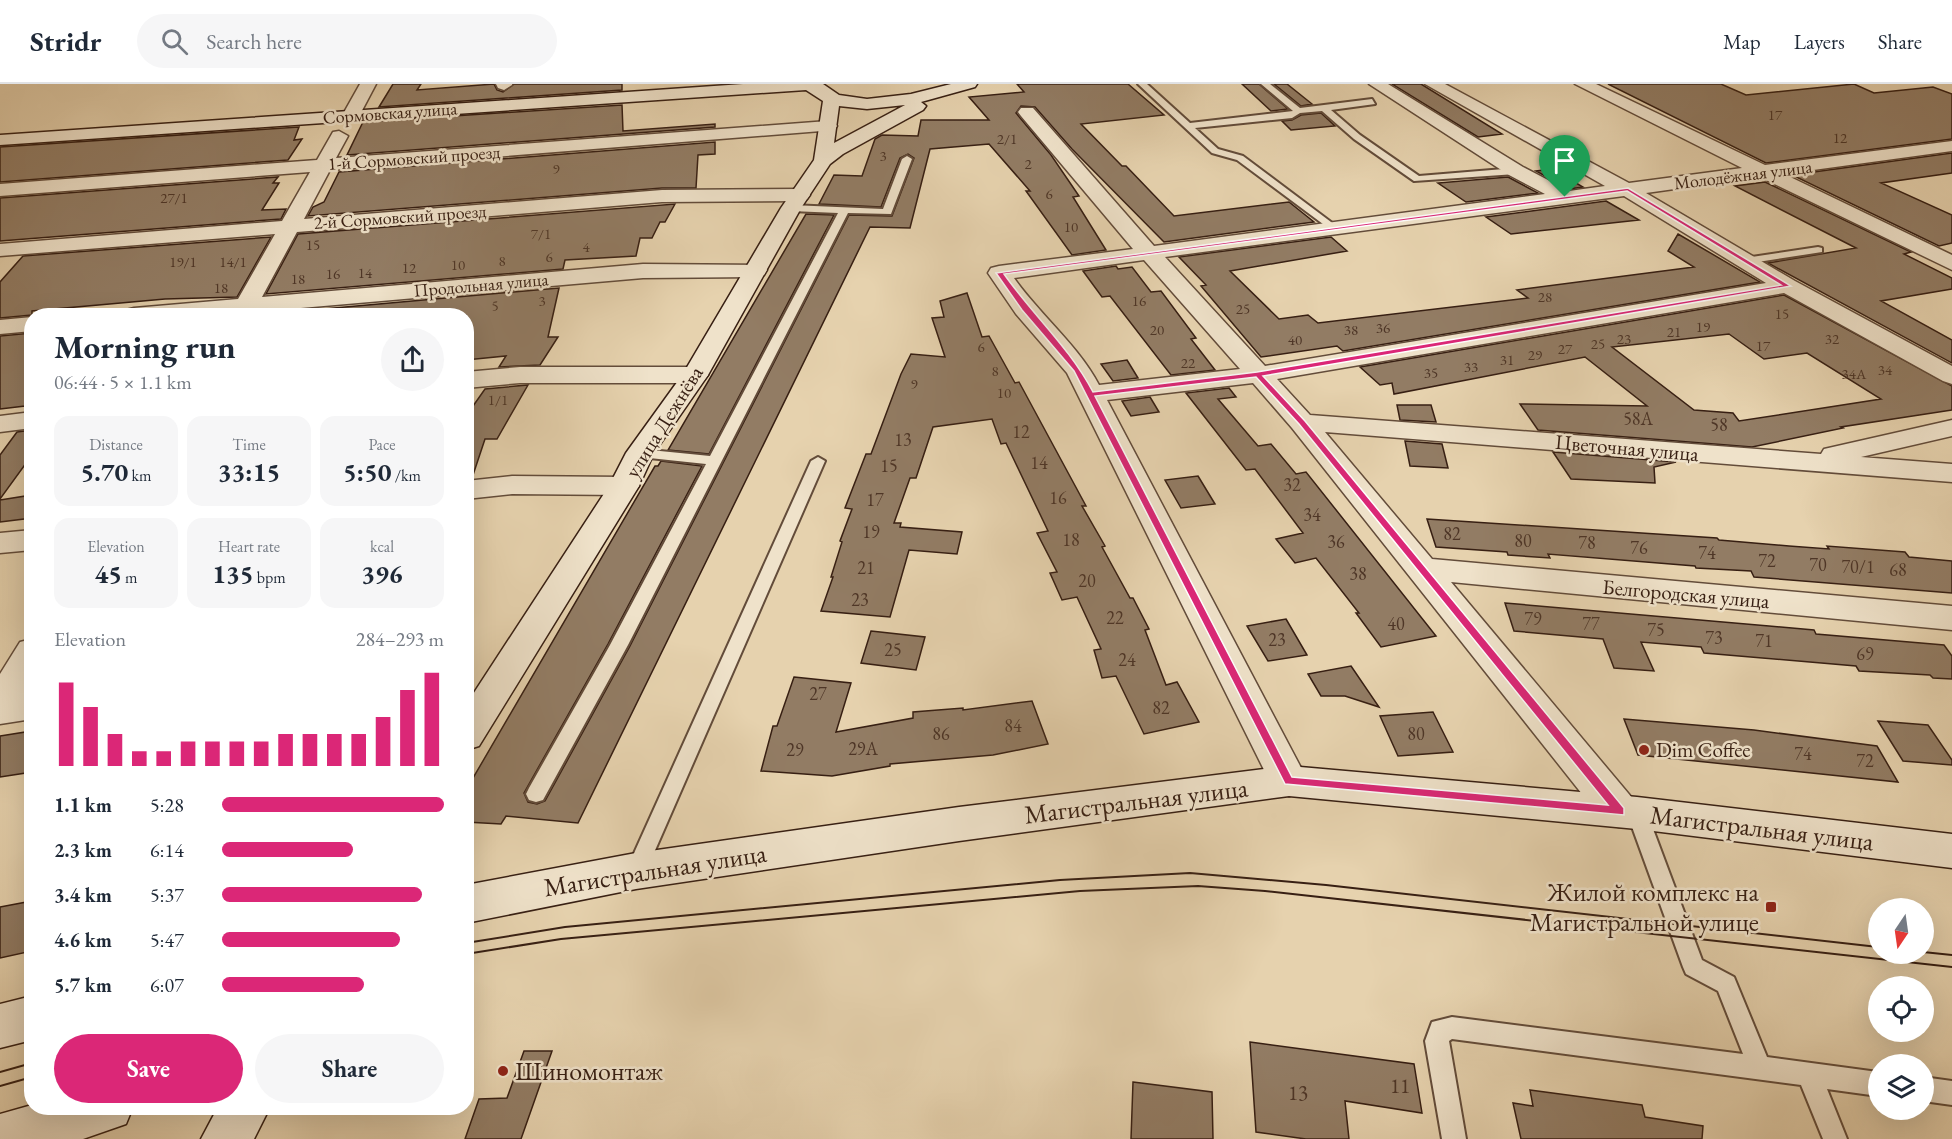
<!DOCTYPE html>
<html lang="en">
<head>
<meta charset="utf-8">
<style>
  :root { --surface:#fff; --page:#f6f6f7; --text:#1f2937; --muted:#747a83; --line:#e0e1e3; --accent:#db2777 }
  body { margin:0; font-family:"EB Garamond",serif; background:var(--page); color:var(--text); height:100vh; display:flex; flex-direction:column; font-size:22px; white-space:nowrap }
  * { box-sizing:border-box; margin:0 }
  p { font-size:20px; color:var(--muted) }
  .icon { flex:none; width:33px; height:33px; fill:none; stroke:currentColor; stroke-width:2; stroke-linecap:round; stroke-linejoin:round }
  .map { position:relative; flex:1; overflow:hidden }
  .drawer { position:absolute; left:24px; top:224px; width:450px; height:807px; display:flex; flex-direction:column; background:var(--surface); border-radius:24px; box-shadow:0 6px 24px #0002 }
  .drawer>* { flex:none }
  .needle { width:39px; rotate:193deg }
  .fabs { position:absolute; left:1868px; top:814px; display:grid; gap:12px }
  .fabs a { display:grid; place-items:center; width:66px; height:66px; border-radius:50%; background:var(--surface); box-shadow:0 6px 24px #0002; font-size:30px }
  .pin { position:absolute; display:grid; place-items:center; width:51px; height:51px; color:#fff; margin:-62px -26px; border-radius:50% 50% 50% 0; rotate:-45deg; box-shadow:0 0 6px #0007 }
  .pin .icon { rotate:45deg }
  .round { display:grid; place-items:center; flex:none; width:63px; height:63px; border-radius:32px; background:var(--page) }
  .headline { display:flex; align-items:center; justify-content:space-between; height:102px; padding:0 30px }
  h1 { font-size:33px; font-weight:700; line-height:45px }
  .stats { display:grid; grid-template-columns:repeat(3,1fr); gap:9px; height:102px; padding:6px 30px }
  .stats div { display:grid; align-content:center; border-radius:15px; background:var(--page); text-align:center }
  .stats b { font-size:26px; font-weight:700 }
  .stats small { font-size:16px; font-weight:400 }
  .stats p { font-size:16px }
  .chart { height:168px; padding:12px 30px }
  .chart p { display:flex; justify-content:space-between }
  .chart svg { width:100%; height:108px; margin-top:6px; stroke:var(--accent); stroke-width:6 }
  .cta { display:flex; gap:12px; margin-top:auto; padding:12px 30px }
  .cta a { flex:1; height:69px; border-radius:36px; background:var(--accent); color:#fff; font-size:24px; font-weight:700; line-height:69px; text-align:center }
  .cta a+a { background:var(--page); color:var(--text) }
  ul { padding:0 30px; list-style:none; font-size:20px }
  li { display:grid; grid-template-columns:96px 72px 1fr; align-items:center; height:45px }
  li i { height:15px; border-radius:8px; background:var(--accent) }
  header { display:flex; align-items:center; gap:36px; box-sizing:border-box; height:84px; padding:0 30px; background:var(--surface); border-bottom:2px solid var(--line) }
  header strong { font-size:28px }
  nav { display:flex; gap:33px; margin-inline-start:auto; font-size:21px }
  .search { width:420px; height:54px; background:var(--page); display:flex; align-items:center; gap:15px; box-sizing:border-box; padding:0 21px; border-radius:33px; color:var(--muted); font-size:22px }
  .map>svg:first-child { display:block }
</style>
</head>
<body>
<header>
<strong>Stridr</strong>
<div class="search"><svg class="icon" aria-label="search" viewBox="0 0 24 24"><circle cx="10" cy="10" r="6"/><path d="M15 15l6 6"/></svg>Search here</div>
<nav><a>Map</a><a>Layers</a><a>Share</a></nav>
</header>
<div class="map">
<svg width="1952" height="1055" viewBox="0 0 1952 1055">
  <rect width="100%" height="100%" fill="#e6d2ae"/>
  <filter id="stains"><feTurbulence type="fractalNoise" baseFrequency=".00333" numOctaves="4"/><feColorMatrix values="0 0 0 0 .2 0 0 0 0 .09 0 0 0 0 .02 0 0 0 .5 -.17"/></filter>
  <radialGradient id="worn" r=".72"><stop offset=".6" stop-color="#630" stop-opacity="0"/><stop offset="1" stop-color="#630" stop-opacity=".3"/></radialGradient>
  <path fill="#927c64" stroke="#371f13" stroke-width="1.5" fill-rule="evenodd" d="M393,0H421L417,6L494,0L497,6L503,8L514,0H622V6L379,23Z
    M1017,0H1128L1164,31L1081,40L1122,82H1126L1174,132L1289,118L1314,138L1164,158L1072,65L1035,23L1021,22L1016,29L1051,71L1079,112L1073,113L1106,166L1072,171L1026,107H1030L989,60L930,65L910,144L870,143L578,739L506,732L501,740L466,738V706L655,382H658L661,377L702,382L608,560L524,709L528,718L537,720L545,717L630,562L849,131L892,132L914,74L908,70L900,74L881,123L819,120L834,91L862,92L875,55L882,51L918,52L921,36H989L969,13L1024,8Z
    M1242,0H1259L1288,25L1271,27Z
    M1274,0H1287L1312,20L1301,22Z
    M1392,0H1421L1502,50L1478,53Z
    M1608,0H1721L1746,11L1854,0L1874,9L1933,3L1952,10V55L1766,79Z
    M622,21L623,47L715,40V43L347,71L363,38Z
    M1321,29L1335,42L1291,46L1282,37L1292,36L1301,31Z
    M299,43L294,56L302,55L288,76L0,98V63Z
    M715,58V70L698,71L696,104H662L308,132L313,123L324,118L339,88Z
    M1952,69V89L1881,99L1952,131V159L1939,162L1792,91Z
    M1552,85L1583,103L1569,105L1536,87Z
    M278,93L273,99H279L262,126L286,125L281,135L0,157V114Z
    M1508,93L1538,109L1466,118L1438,99Z
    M1765,98L1911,168L1904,170L1952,194V205L1881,217L1952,256V279L1768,179L1856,164L1735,102Z
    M1606,117L1639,136L1511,150L1486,133Z
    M675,120L665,138H660L652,154H640L636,172L565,176L563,185L266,210L298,150Z
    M806,130L834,131L709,370L668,366Z
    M1678,150L1760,198L1343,267L1337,262L1261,273L1201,202L1206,201L1179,173L1331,153L1347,167L1230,187L1279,235L1308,231L1318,239L1528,214L1517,206L1694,183L1668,167Z
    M271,153L237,213L165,215L32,227V231L0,234V198L23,172Z
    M1116,182L1118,185L1132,183L1151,208L1161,207L1196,254L1191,255L1215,286L1171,291L1110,212L1102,213L1083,187Z
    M559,204L548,253H558L540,281L499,283L506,272L466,276V231H256Z
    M967,209L982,253L989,252L1015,299L1019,298L1086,422H1082L1105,462L1102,463L1130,514H1133L1149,545L1145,546L1166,601L1177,598L1199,638L1144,650L1116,592L1102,594L1094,566L1101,565L1077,513L1062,516L1050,489L1057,488L1037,449L1048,447L1006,359L1001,360L992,335L933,343L916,394H910L894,439H901L900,443L962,448L957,470L909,466L890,533L821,527L833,493H831L842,458L840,457L852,425L845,424L866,370H871L901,290L911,270L945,273L932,234L944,233L940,217Z
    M1784,211L1952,302V326L1841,343L1843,344L1752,363L1538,346L1520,320L1647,322L1585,273L1394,310L1392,299L1380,301L1360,283ZM1729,250L1764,275L1807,269L1881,315L1739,337L1733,329L1694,326L1612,263Z
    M32,249V312L25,322L0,325V252Z
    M1127,276L1138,294L1113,297L1101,280Z
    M528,301L497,355H485L472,394L466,395V332L485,305Z
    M1229,304L1236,313L1218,315L1258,362L1271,360L1296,390L1306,388L1436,552L1381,563L1356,529H1359L1316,474L1295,479L1276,455L1303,449L1255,385L1246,386L1186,309Z
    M1150,313L1159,328L1131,332L1122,317Z
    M1397,321H1431L1436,338L1400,336Z
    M32,346V371L0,415V371L17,348Z
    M1405,357L1442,360L1448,384L1410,382Z
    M1553,368L1676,378L1654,383L1655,399L1571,395Z
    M1198,392L1215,420L1181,424L1165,396Z
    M32,411V434L0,438V416Z
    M1427,435L1717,454L1719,456L1789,462L1829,465L1827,462L1905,468L1909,473L1952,477V509L1754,493L1751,487L1696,484L1695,482L1548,470L1550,474L1508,471L1507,468L1436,463Z
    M1505,519L1769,542L1814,546L1816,550L1944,561L1952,572V595L1933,594L1930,591L1859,587L1856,582L1704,569L1701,563L1641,558L1654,587L1614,584L1603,555L1514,547Z
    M1286,535L1307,571L1268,577L1247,542Z
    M871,547L925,553L916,586L861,579Z
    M1351,582L1379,623L1345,612H1321L1308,590Z
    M794,593L851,599L836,648L913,634V628L963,624V626L1032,617L1048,660L993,671L890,680V682L832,692L761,687L773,642H777Z
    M1433,628L1453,668L1398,672L1380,632Z
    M1624,635L1754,646L1877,662L1898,698L1638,671Z
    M1878,637L1928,641L1952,676V681L1903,677Z
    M32,647V688L0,693V652Z
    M32,817V867L0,874V823Z
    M1250,958L1414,980L1422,1029L1345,1017L1349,1055H1306L1256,1048Z
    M524,967H552L521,1055H465L479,1015L507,1014Z
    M1133,998L1212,1008L1213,1055H1131Z
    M1530,1006L1642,1021L1645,1033L1703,1042L1702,1055H1521L1513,1019L1533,1022Z"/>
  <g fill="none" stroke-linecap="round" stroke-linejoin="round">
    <g stroke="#634c3a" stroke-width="4">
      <path id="lane" d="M1138,0H1147L1190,39L1293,27L1261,0H1270L1300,24L1372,15L1375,20L1331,26L1360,51L1419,92L1516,84L1521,87L1516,90L1414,97L1354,55L1322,27L1300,29L1292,34L1195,44L1218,65L1243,72L1335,141L1336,143L1331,146L1237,76L1212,69Z
        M907,72L912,75L891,130L848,129L628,561L543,716L536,718L529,716L526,710L529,704L610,561L706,380L640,373L633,369L640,365L710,372L838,129L791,127L786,124L791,121L883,125L902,75Z
        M1818,163L1822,164V168L1745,180L1740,177L1745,174Z
        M818,373L825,377L646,787L643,793L636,796L629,793L626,787L811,377Z
        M1637,721L1644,723L1647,729L1702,876L1734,893L1767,973L1878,988V1012L1827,1005L1847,1055H1823L1801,1001L1452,955L1449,957L1466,1055H1442L1425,957L1432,938L1452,933L1743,970L1718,907L1686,890L1683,883L1627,729L1630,723Z
        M1923,993L1952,997V1021L1923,1017Z"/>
    </g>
    <g stroke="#634c3a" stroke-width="3">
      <path id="street" d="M360,0H376L357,36H345L342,32Z
        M496,0H512V1L504,6L498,4Z
        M1369,0H1388L1523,83L1569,107L1605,102L1425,0H1445L1629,99L1742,84L1575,0H1596L1765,81L1952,57V67L1784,90L1952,171V186L1760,93L1646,109L1795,197L1952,282V300L1943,297L1784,209L1277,295L1310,331L1821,370L1824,365L1952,336V352L1861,373L1952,380V398L1325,348L1432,475L1952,522V546L1451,498L1633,715L1639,727L1633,739L1619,743L1605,739L1292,344L1253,299L1107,316L1308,697L1303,708L1289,712L1275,708L1067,289L1016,230L988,189L991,184L999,182L1133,165L1021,32L1018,28L1021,24H1033L1154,162L1545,110L1509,91ZM1624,112L1766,199L1265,282L1165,173ZM1144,176L1240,285L1099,301C1078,261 1040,231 1014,194Z
        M828,37L834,38L837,42L834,46L330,86L304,135L662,106L800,105L807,107L810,111L807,115L800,117L662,118L297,148L262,213L643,180L764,181L767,186L764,191L756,193L643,194L255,228L253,231H122L126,226L134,224L238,215L275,150L0,172V160L282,137L310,88L0,112V100L317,76L333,48L339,47L348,52L336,74Z
        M32,233V247L0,250V236Z
        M520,283H695L704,286L708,291L704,296L695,299H520L466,304V288Z
        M32,328V344L0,348V332Z
        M512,392L624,393L634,396L639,402L634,408L624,411L512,410L466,415V397Z
        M32,446V466L0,469V449Z
        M32,555V597L25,608L32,607V635L0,640V590L20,558Z"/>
    </g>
    <g stroke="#371f13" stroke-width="3">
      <path id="secondary" d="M743,0H823L839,11L867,15L911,10L951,0H977L975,3L921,18L926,22L923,26L843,70L830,80L801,124L708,291L654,369L639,402L479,662L466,666V621L609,402L626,369L683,290L781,124L814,76L823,17L806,6L0,61V51ZM905,21L834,59L839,22L867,25Z
        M1289,682L1637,713L1952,750V784L1637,745L1289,712L959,757L636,805L466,839V801L636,769L959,723Z
        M32,912V956L0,964V920Z
        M32,1021V1023H133L126,1040L83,1055H0V1030Z
        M218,1023H270L254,1055H201Z"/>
    </g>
    <use href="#lane" fill="#efe2ca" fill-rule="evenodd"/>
    <use href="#street" fill="#efe2ca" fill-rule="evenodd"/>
    <use href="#secondary" fill="#efe2ca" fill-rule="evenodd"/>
    <path stroke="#371f13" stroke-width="2" d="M466,859L565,843L1060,796L1190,789L1326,801L1878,863
      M1923,868L1952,871
      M466,870L561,855L1080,807L1198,802L1265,807L1952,883
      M0,988L32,979
      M0,1002L32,993"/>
  </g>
  <path fill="#db2777" stroke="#fff" stroke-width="1.5" fill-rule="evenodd" d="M1628,104L1791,202L1263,292L1305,337L1624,724V731L1285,700L1074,287L1022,226L996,189ZM1627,107L1781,201L1257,288L1093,308C1070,264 1032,230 1004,190ZM1256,293L1299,340L1608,721L1292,693L1095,312Z"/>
  <g fill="#8f2418" stroke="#efe2ca" stroke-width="2">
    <circle cx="1644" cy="666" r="6"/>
    <rect x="1765" y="817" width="12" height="12" rx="3"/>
    <circle cx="503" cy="987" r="6"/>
  </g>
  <g text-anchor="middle" stroke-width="5" stroke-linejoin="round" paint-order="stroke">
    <g font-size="15" fill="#4e3627">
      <text x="1775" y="36">17</text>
      <text x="1840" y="59">12</text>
      <text x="1007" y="60">2/1</text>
      <text x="883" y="77">3</text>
      <text x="1028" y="85">2</text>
      <text x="556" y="90">9</text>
      <text x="1049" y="115">6</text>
      <text x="174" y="119">27/1</text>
      <text x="1071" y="148">10</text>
      <text x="541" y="155">7/1</text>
      <text x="313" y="166">15</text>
      <text x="586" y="168">4</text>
      <text x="549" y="178">6</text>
      <text x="502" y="182">8</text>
      <text x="183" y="183">19/1</text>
      <text x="233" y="183">14/1</text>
      <text x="458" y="186">10</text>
      <text x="409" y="189">12</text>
      <text x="365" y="194">14</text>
      <text x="333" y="195">16</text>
      <text x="298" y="200">18</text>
      <text x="221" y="209">18</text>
      <text x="1545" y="218">28</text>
      <text x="542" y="222">3</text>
      <text x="1139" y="222">16</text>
      <text x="495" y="227">5</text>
      <text x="1243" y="230">25</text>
      <text x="1782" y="235">15</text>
      <text x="1703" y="248">19</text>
      <text x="1383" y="249">36</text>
      <text x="1157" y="251">20</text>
      <text x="1351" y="251">38</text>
      <text x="1674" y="253">21</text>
      <text x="1624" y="260">23</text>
      <text x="1832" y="260">32</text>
      <text x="1295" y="261">40</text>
      <text x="1598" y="265">25</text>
      <text x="1763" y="267">17</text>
      <text x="981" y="268">6</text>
      <text x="1565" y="270">27</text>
      <text x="1535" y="276">29</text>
      <text x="1507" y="281">31</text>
      <text x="1188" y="284">22</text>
      <text x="1471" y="288">33</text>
      <text x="1885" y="291">34</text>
      <text x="995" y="292">8</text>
      <text x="1431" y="294">35</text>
      <text x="1854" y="295">34А</text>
      <text x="914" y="305">9</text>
      <text x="1004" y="314">10</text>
      <text x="498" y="321">1/1</text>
    </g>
    <g font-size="18" fill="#371f13" stroke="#efe2ca">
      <text transform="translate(390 29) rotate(-4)" y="6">Сормовская улица</text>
      <text transform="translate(414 74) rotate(-4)" y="6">1-й Сормовский проезд</text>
      <text transform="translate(1743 91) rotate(-7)" y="6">Молодёжная улица</text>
      <text transform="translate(400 133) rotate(-4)" y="6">2-й Сормовский проезд</text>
      <text transform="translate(481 201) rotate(-5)" y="6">Продольная улица</text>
    </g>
    <g font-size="18" fill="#4e3627">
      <text x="1638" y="341">58А</text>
      <text x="1719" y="347">58</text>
      <text x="1021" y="354">12</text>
      <text x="903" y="362">13</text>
      <text x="1039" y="385">14</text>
      <text x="889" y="388">15</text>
      <text x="1292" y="407">32</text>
      <text x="1058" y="420">16</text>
      <text x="875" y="422">17</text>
      <text x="1312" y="437">34</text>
      <text x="871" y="454">19</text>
      <text x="1452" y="456">82</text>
      <text x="1071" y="462">18</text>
      <text x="1523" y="463">80</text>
      <text x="1336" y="464">36</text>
      <text x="1587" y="465">78</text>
      <text x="1639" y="470">76</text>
      <text x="1707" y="475">74</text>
      <text x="1767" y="483">72</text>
      <text x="1818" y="487">70</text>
      <text x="1858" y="489">70/1</text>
      <text x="866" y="490">21</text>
      <text x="1898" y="492">68</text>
      <text x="1358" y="496">38</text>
      <text x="1087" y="503">20</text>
      <text x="860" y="522">23</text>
      <text x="1115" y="540">22</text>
      <text x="1533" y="541">79</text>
      <text x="1396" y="546">40</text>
      <text x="1591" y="546">77</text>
      <text x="1656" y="552">75</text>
      <text x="1714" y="560">73</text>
      <text x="1277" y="562">23</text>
      <text x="1764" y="563">71</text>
      <text x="893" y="572">25</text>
      <text x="1865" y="576">69</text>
      <text x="1127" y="582">24</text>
      <text x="818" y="616">27</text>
      <text x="1161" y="630">82</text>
      <text x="1013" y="648">84</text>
      <text x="941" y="656">86</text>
      <text x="1416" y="656">80</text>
      <text x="863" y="671">29А</text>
      <text x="795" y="672">29</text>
      <text x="1803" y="676">74</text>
      <text x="1865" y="683">72</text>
    </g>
    <g font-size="21" fill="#371f13" stroke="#efe2ca">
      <text transform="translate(664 338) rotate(-58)" y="7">улица Дежнёва</text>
      <text transform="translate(1627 364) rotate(5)" y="7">Цветочная улица</text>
      <text transform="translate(1686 510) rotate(5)" y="7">Белгородская улица</text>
    </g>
    <g font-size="21" fill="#371f13" stroke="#efe2ca" text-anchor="start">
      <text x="1656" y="673">Dim Coffee</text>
    </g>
    <g font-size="21" fill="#4e3627">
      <text x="1400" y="1009">11</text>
      <text x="1298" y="1016">13</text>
    </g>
    <g font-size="26" fill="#371f13" stroke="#efe2ca">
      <text transform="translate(1136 717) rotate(-7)" y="9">Магистральная улица</text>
      <text transform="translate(1762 744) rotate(7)" y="9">Магистральная улица</text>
      <text transform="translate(655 786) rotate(-9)" y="9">Магистральная улица</text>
    </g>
    <g font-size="26" fill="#371f13" stroke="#efe2ca" text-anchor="end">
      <text x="1759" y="817">Жилой комплекс на<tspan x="1759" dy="30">Магистральной улице</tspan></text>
      <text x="515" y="996" text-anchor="start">Шиномонтаж</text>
    </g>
  </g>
  <rect width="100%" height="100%" filter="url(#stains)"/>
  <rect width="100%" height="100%" fill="url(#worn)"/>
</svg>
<div class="fabs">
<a><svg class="needle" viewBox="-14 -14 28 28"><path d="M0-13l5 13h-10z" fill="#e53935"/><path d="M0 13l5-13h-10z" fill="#747a83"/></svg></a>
<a><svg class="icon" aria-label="locate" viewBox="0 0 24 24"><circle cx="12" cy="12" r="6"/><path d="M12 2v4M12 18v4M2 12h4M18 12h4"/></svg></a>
<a><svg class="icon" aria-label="layers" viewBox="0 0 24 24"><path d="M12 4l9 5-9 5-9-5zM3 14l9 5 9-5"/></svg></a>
</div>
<div class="pin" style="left:1565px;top:113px;background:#1e9e55"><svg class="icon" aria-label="arrive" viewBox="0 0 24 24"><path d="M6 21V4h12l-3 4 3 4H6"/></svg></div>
<section class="drawer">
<div class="headline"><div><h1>Morning run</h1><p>06:44 · 5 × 1.1 km</p></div><a class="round"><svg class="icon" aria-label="share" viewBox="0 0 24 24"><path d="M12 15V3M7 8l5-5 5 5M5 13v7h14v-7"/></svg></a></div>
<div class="stats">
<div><p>Distance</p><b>5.70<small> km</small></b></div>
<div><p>Time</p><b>33:15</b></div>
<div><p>Pace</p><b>5:50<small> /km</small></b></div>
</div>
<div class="stats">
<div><p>Elevation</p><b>45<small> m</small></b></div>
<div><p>Heart rate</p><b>135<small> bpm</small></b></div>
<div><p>kcal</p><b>396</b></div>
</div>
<div class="chart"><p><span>Elevation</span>284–293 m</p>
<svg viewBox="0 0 160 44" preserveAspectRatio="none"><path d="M5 44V10M15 44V20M25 44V31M35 44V38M45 44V38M55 44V34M65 44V34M75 44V34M85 44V34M95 44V31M105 44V31M115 44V31M125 44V31M135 44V24M145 44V13M155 44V6"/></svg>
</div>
<ul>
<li><b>1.1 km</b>5:28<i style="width:100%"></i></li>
<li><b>2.3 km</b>6:14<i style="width:59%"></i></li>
<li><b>3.4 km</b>5:37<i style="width:90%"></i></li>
<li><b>4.6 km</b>5:47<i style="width:80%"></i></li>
<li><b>5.7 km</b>6:07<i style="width:64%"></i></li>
</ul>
<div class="cta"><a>Save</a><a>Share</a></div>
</section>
</div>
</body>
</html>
